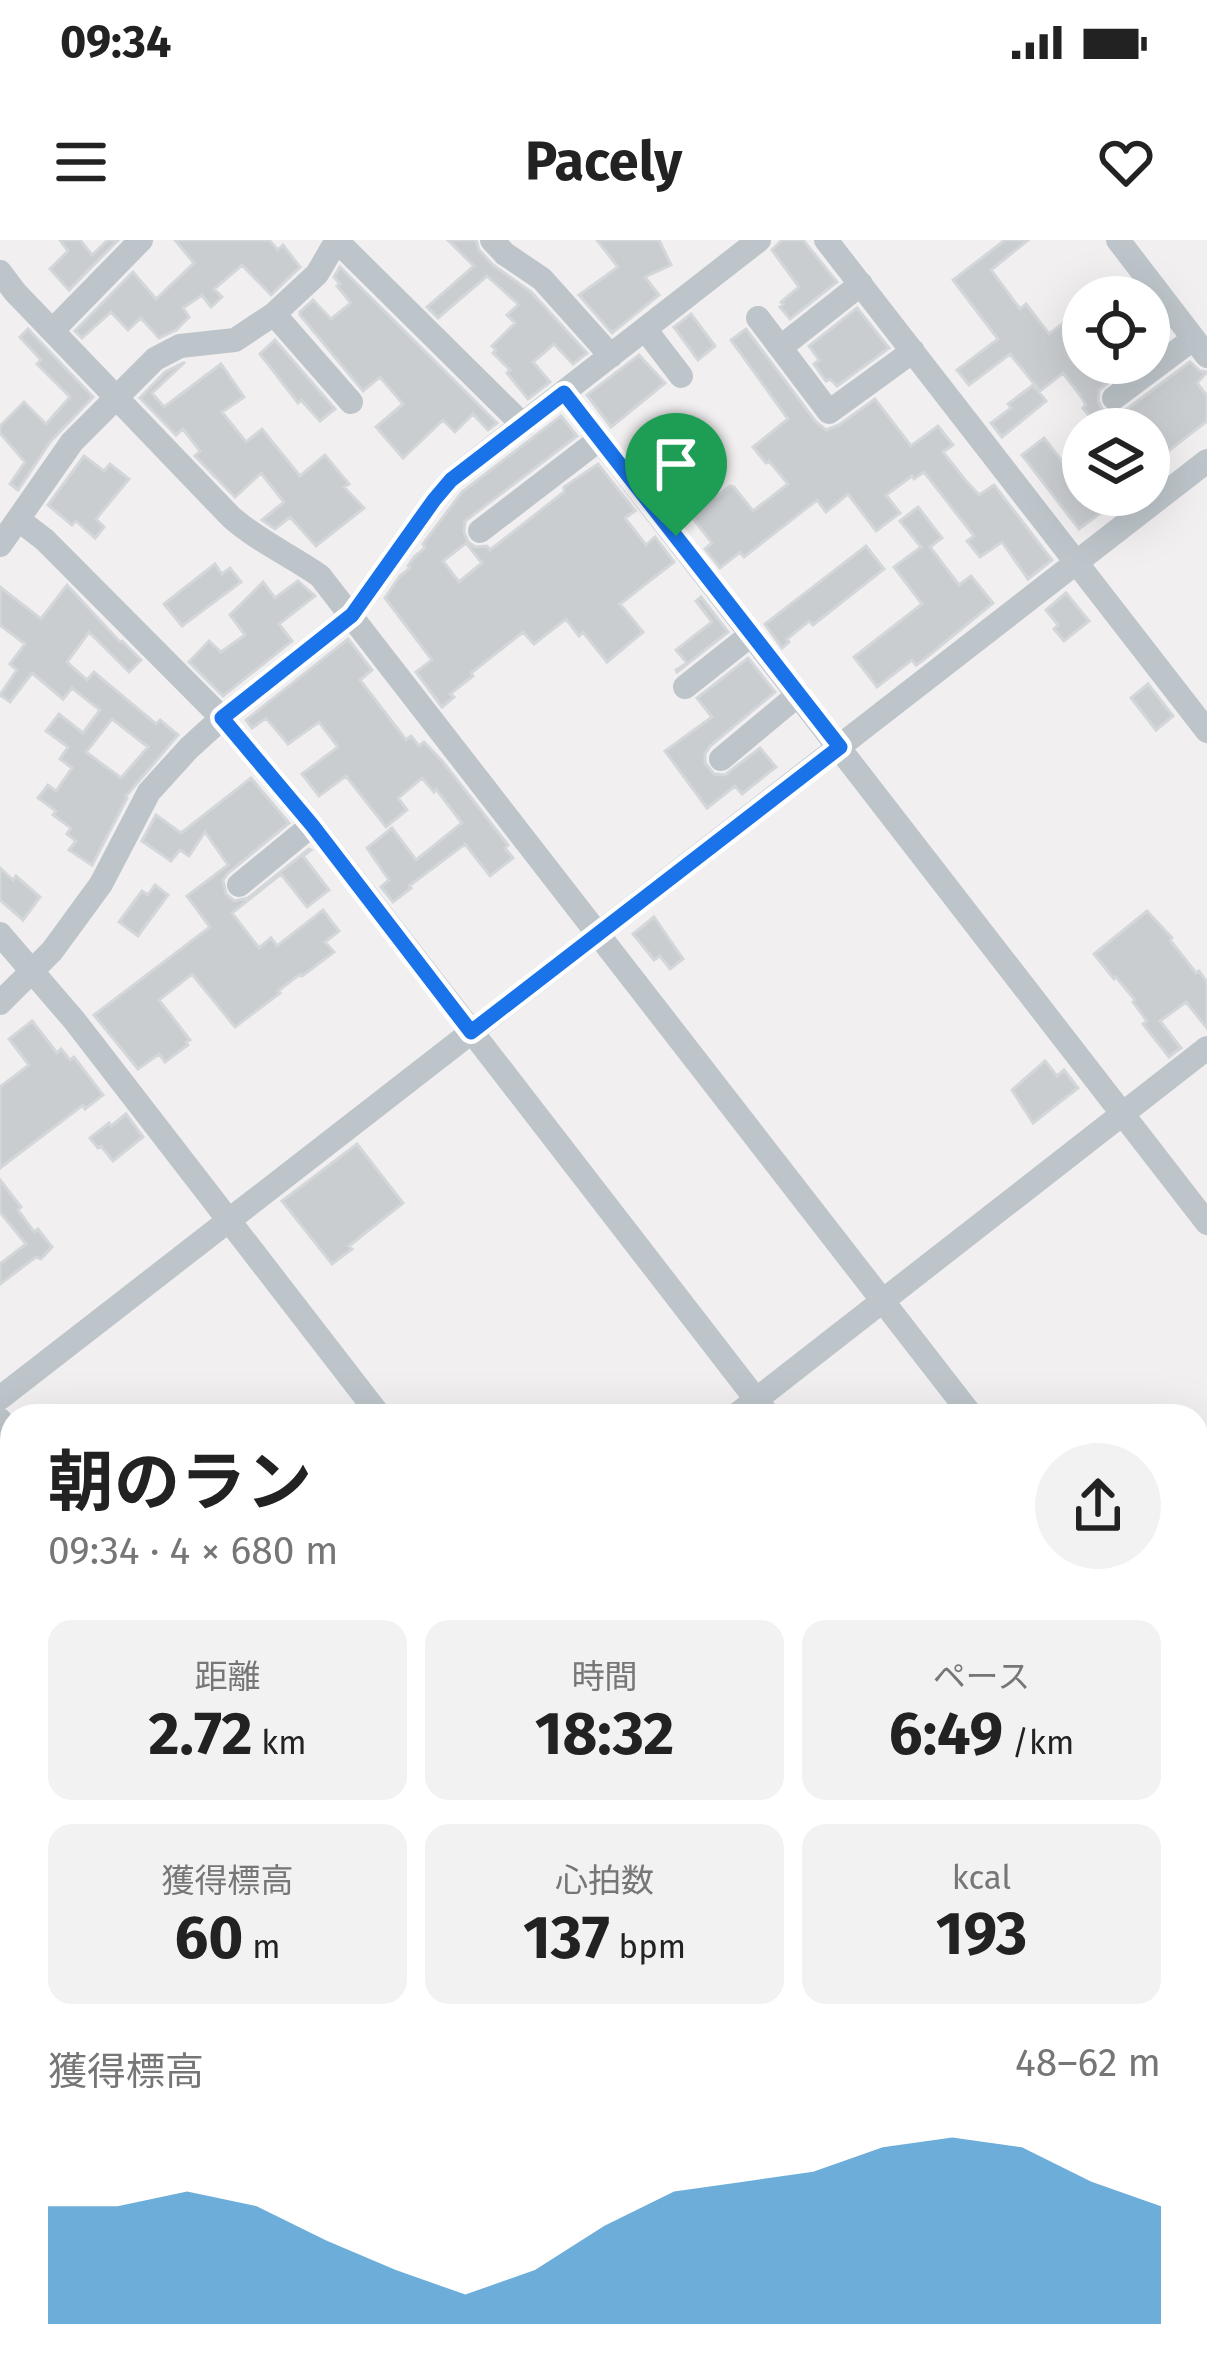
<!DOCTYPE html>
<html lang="ja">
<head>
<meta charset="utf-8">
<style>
  :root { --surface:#fff; --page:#f2f2f2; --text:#222; --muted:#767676; --accent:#308bca }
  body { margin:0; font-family:"Fira Sans","Noto Sans JP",sans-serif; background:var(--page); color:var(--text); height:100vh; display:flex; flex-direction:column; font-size:45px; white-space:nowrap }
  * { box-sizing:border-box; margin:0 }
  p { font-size:39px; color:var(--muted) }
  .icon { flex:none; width:66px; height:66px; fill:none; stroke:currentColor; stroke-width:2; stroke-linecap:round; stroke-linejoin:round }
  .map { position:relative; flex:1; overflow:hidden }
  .panel { position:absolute; left:0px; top:1164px; width:1209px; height:975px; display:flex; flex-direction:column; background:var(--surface); border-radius:36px 36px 0 0; box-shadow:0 12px 48px #0002 }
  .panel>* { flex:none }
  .controls { position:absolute; left:1062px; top:36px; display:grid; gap:24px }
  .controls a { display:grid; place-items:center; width:108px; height:108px; border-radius:50%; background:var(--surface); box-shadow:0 12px 48px #0002; font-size:60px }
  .pin { position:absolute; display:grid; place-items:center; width:102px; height:102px; color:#fff; margin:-123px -51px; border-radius:50% 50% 50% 0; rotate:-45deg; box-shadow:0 0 12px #0007 }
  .pin .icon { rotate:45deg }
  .round { display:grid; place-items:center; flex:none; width:126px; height:126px; border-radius:63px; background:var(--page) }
  .headline { display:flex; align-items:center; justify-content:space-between; height:204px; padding:0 48px }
  h1 { font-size:66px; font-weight:700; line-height:90px }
  .metrics { display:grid; grid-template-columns:repeat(3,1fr); gap:18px; height:204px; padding:12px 48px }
  .metrics div { display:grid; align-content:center; border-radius:24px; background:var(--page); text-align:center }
  .metrics b { font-size:60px; font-weight:700 }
  .metrics small { font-size:33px; font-weight:400 }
  .metrics p { font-size:33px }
  .chart { height:336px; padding:24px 48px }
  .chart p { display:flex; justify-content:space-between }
  .chart svg { width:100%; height:216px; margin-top:12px; fill:var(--accent); opacity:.7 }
  .status { display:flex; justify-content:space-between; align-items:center; height:84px; padding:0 60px; background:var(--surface); direction:ltr }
  .status svg { height:33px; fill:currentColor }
  header { display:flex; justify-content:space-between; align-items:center; height:156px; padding:0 48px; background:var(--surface); font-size:54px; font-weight:700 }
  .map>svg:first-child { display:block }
</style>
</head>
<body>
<div class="status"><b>09:34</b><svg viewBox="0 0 49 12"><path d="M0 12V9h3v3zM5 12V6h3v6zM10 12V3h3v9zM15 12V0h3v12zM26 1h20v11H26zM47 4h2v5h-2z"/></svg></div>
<header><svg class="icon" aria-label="menu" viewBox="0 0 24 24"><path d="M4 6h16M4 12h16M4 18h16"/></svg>Pacely<svg class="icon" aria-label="heart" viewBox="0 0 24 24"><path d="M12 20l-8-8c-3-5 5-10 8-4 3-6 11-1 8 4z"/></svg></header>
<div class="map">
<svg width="1207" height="2137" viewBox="0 0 1207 2137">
  <rect width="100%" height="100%" fill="#f1eff0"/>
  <path fill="#c3e9cd" d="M1207,1645V2137H0V1745L12,1753V2127H1197V1662Z"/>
  <path fill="#96dce1" d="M0,1832L12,1836V1987L0,1983Z
    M1197,2042L1207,2043V2137H524L443,2127H1197Z"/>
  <path fill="#cacdd0" stroke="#d4d7da" stroke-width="3" fill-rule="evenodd" d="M60,0H80L92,15L108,0H118L69,50L50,29L68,11Z
    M175,0H269L278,10L283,5L300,27L271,55L242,25L214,49L222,57L211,67L202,55L183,68L189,77L176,90L159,98L141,78L128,90L111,72L82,98L75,91L133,32L156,59L194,23Z
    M448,0H476L479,10L493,25L531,52L587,113L573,124L554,104L533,122L550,142L528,159L507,133L510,130L493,113L496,110L492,106L515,83L507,75L518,65L517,63L487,36L438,78L427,67L474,26Z
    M597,0H659L671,25L645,37L659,55L612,93L579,55L618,27Z
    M782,0H803L837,42L790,79L780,67L783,64L781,62L799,47L772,10Z
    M1005,0H1028L991,30L1020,69L1026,64L1049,94L1083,68V123H1133L1099,150L1098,161L1102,169L1109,173L1123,172L1190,122L1200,131L1207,132L1197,143L1207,156V181L1149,226V189H1107L1099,180L1095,183L1083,168L1086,165L1080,155L1063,133L1040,151L1010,114L969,145L957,130L998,99L953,40Z
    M340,27L497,183L488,190L473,174L455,192L443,180L403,218L376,187L403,164L380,137L363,151L300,75V72L313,60L331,79L351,63L337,46L340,44L334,37Z
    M857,68L889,108L837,146L830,139L826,141L814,124L819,120L809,106Z
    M691,74L715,106L698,120L674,87Z
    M28,89L93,157L50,202L18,250L10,244L25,222L0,193V186L24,162L46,184L70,157L37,124L41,120L20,97Z
    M746,89L816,182L826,190L839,185L875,159L911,206L938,186L953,205L943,212L966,241L979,255L994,245L1052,320L1028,339L1002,302L980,317L967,301L974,296L924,232L914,239L912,236L886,255L900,273L876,291L848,254L826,272L817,260L744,317L740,312L720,328L705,309L712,303L691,276L707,263L705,261L715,252L718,256L730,246L734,247L753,271L788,244L769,221L766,223L753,207L788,179L731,100Z
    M275,100L335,169L320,181L301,160L298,163L260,114Z
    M639,115L665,143L611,187L587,155Z
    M185,122L152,153L164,167L221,124L244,157L222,172L246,202L262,189L300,236L325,215L349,244L344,247L364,268L316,306L290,277L275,289L262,280L284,262L261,233L235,257L195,216L200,211L183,189L176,195L140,158L165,132Z
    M1033,145L1046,161L1002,197L991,183L1011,168L1008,164Z
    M561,176L577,196L465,281L464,292L468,302L475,307L487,306L490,310L564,252V247L598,224L635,271L625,278L646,305L655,297L674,322L620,364L643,392L607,422L583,392L579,396L566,379L534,404L523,392L471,433L473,436L450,454L454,457L442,467L416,432L432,420L385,358L400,336L410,328L408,326L414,317L425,308L423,304L462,252ZM466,303L482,323L459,342L443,321Z
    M1044,198L1083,248V255H1088L1102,272L1079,289L1022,215Z
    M84,216L104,231L110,224L129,239L96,279L104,287L95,298L76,281L72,285L48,265Z
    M918,267L942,298L930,307L959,345L971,336L993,363L922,421L916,425L912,420L877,447L854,417L922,364L894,327L921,307L900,281Z
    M866,306L884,329L813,385L809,381L787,399L789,402L782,408L765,384Z
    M215,324L222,334L230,328L241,342L182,386L164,364Z
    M298,341L315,356L279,384L292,401L223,456L189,422L209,401L221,412L245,395L230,375L263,342L275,358Z
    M67,345L120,402L122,401L141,420L129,432L89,392L67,422L87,440L94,432L156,484L160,480L178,495L126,556L127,558L92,625L69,610L76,601L67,594L71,588L53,575L56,571L38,558L48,545L56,551L72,528L60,519L68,507L46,491L59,474L83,493L100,470L72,448L63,459L32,433L10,462L0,455L17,430L10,424L25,404L0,385V347L41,379ZM112,479L148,507L121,538L86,512Z
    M1066,353L1089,381L1064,401L1054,389L1058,385L1046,370Z
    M701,357L728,392L677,432L676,430L687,423L676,410L712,382L696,361Z
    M348,399L372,430L360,440L390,479L406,500L411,496L419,506L424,502L443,522L508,605L505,608L513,618L490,636L465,604L409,646L411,648L393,662L381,647L389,640L367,608L392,588L416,620L462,583L436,549L434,552L422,538L398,558L407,570L386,587L346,536L319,556L302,534L338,507L319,482L288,504L266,478L252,488L246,480Z
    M748,418L775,452L710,506L705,514V523L714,534L725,535L760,508L776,527L742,554L735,546L707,568L665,511L712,477L697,458Z
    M1148,444L1173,476L1156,490L1131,458Z
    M251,538L289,583L228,633L223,640L226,654L234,661L248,658L309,609L311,610L303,616L329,650L307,667L281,634L232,673L259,708L271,698L277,706L323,670L339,691L325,702L334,712L302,736L300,734L278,751L280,753L235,787L192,734L159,760L190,800L186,802L188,805L165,822L159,814L138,829L94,775L210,687L187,656L228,625L205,592L189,616L180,610L171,621L142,601L156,575L181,593Z
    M0,628L13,640L16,636L40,657L23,680L0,660Z
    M155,645L168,655L138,696L119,682L142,651L148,655Z
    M1147,671L1172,698L1170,700L1196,733L1199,731L1207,742V788L1186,762L1160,781L1181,808L1169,817L1143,784L1147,781L1133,762L1135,760L1116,737L1114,739L1094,714Z
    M654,677L683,719L670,729L660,716L654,720L633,694Z
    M32,781L57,813L61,809L70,820L74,817L103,855L85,869L83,865L0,928V847L29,825L9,799Z
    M1045,821L1057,836L1064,830L1078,848L1033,883L1012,850Z
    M126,874L143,897L113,921L101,906L98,908L90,898L109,883L111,886Z
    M357,904L403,963L349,1006L352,1009L332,1024L282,961Z
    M0,940L21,967L18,970L34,992L38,989L52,1007L41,1019L36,1017L0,1044V1024L26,1004L0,972Z"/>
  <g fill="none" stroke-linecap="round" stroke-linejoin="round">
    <path stroke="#80c398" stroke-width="3" stroke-dasharray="9 6" stroke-linecap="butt" d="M0,1781V1786
      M0,1812L12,1817
      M0,2011L12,2015
      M0,2120L12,2125
      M19,2127L45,2137
      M187,2127L224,2135L300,2131L365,2133L373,2137
      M154,2137L155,2127
      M474,2137L477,2127"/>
    <path stroke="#bdc5ca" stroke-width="24" d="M492,0L505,14L542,39L611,116
      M826,0L1207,491
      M1118,0L1207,116
      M337,1L523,185
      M0,32L15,52L231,277C258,301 290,315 320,336L972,1176
      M274,74L351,162
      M758,78L829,172L913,111
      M54,89L141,0
      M645,89L681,136
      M781,107L861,44
      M564,153L1207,983
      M1114,158L1193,99
      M19,280L45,300L222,478L312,585L769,1176
      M480,291L600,199
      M0,305L72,202L155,119L180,106L235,100L274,74L317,34L337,0
      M685,447L752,394
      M721,519L799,454
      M239,645L312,585
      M0,694L74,780L380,1176
      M0,763L52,711L101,644L149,552L189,508L222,478L352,375L434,260L451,240L759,0
      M0,1158L1207,221
      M735,1176L1207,808
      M0,1180L12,1195
      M1197,1382L1207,1374
      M0,1440L12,1456
      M1197,1464L1207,1477
      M1197,1642L1207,1624
      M0,1703L12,1709
      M0,1738L12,1745"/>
  </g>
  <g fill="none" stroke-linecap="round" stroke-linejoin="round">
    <g stroke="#fff" stroke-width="24">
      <path id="route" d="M564,153L840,507L471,792L312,585L222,478L352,375L434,260L451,240Z"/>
    </g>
    <use href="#route" stroke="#1a73e8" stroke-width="15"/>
  </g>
</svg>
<div class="controls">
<a><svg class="icon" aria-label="locate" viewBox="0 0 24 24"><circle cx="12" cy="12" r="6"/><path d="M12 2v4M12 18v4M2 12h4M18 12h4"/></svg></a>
<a><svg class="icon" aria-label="layers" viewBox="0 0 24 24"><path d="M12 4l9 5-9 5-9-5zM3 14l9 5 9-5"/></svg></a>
</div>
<div class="pin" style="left:676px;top:296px;background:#1e9e55"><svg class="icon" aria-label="arrive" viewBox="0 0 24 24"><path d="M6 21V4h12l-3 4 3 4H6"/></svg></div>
<section class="panel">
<div class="headline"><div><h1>朝のラン</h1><p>09:34 · 4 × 680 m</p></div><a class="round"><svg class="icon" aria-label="share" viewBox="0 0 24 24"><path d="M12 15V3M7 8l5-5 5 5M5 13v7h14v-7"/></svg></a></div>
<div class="metrics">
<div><p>距離</p><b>2.72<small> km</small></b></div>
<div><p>時間</p><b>18:32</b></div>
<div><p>ペース</p><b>6:49<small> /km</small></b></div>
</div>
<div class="metrics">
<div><p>獲得標高</p><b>60<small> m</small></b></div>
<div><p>心拍数</p><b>137<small> bpm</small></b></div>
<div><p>kcal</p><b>193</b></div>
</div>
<div class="chart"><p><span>獲得標高</span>48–62 m</p>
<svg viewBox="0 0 160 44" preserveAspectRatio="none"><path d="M0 44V20L10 20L20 17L30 20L40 27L50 33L60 38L70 33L80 24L90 17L100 15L110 13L120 8L130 6L140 8L150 15L160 20V44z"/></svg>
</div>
</section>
</div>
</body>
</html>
